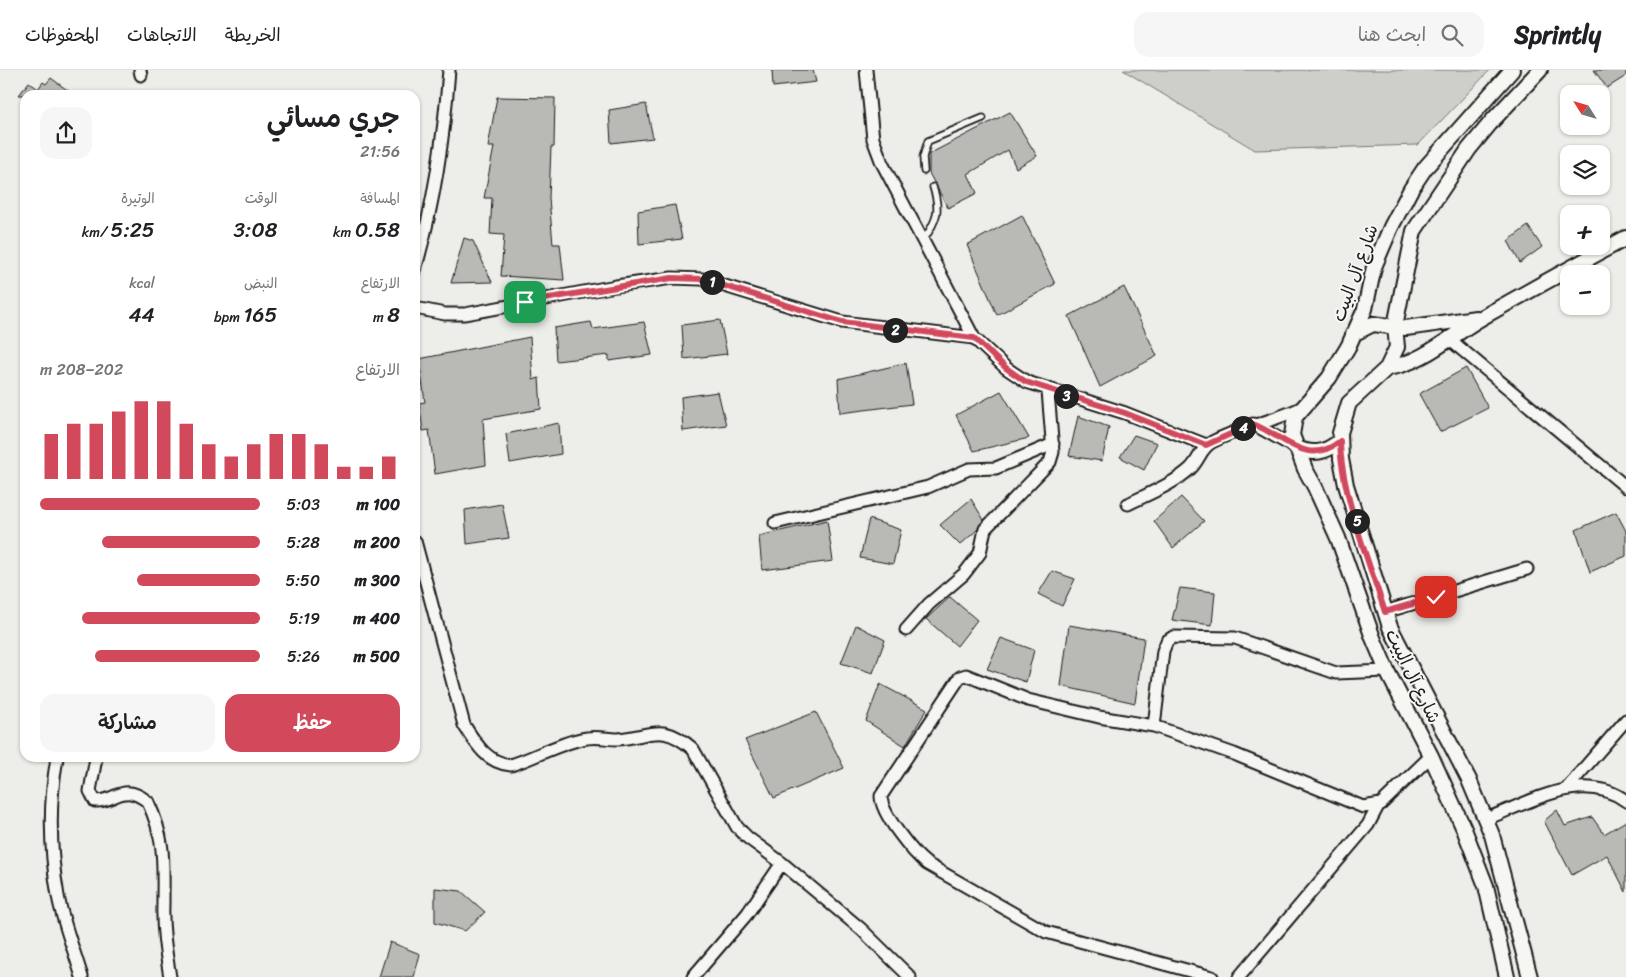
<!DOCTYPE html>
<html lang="ar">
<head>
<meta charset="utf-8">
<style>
  :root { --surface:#fff; --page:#f6f6f6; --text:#202124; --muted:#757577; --line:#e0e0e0; --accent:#d1495b }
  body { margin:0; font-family:Sriracha,"Playpen Sans Arabic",sans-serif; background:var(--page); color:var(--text); direction:rtl; height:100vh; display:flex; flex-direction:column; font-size:19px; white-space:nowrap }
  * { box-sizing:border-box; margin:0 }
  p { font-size:16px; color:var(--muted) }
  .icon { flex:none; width:28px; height:28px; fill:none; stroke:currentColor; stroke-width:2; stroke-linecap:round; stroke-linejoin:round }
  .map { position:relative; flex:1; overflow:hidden; direction:ltr }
  .sheet { position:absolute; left:20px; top:20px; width:400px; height:672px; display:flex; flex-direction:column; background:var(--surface); border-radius:15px; box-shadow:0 1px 4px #0004; direction:rtl }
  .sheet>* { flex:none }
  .needle { width:32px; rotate:307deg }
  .buttons { position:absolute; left:1560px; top:15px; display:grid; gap:10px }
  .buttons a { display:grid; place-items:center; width:50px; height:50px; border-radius:10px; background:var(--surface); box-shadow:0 1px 4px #0004; font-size:25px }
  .pin { position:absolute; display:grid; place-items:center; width:42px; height:42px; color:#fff; margin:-21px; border-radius:10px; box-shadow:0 2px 8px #0006 }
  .km { position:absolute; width:25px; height:25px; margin:-12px; border-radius:50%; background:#222; color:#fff; font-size:14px; line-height:25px; text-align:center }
  .round { display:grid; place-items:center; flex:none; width:52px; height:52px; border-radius:15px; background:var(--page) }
  .summary { display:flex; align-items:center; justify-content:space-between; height:85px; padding:0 20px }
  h1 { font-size:28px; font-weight:600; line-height:38px }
  .figures { display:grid; grid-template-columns:repeat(3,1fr); gap:8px; height:85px; padding:5px 20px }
  .figures div { display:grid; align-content:center }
  .figures b { font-size:21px; font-weight:600 }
  .figures small { font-size:14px; font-weight:400 }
  .figures p { font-size:14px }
  .chart { height:140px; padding:10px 20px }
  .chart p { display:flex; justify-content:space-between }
  .chart svg { width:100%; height:90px; margin-top:5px; stroke:var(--accent); stroke-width:6 }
  .cta { display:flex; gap:10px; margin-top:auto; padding:10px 20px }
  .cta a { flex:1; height:58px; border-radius:15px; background:var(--accent); color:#fff; font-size:20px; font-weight:600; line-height:58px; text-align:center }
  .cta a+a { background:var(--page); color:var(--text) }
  ul { padding:0 20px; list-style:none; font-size:16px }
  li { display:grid; grid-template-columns:80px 60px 1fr; align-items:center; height:38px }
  li i { height:12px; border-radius:6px; background:var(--accent) }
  header { display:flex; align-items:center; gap:30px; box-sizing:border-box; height:70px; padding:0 25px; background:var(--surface); border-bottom:1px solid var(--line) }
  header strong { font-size:24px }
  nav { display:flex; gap:28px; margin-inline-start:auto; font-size:18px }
  .search { width:350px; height:45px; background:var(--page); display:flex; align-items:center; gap:12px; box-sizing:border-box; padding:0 18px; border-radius:15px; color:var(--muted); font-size:19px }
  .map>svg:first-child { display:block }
</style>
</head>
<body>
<header>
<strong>Sprintly</strong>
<div class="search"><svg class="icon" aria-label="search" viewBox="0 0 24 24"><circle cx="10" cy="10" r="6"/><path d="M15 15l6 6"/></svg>ابحث هنا</div>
<nav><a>الخريطة</a><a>الاتجاهات</a><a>المحفوظات</a></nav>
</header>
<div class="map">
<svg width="1626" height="907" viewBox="0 0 1626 907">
  <rect width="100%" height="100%" fill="#edede9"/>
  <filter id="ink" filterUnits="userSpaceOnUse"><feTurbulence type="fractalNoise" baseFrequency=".02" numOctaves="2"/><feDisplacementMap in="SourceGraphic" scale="10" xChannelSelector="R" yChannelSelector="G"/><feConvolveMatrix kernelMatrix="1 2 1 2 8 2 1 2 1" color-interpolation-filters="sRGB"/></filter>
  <g filter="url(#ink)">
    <path fill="#cececb" stroke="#757574" d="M1123,0H1490L1418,75L1255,80Z"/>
    <path fill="#b9b9b6" stroke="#1c1c1c" d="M772,0H813L816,12L773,17Z
      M1594,0H1626V6L1607,18Z
      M51,8L74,25H19L29,12L38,19L43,12L46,14Z
      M497,27L555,28L554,77H551L549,128L553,174H560L564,210L501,206L504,165L490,164L492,128H484L494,77H488Z
      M646,34L653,68L611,73L609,40Z
      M1010,42L1037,86L1016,98L1008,80L968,104L977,123L948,138L929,103V84Z
      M675,135L682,169L639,174L638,141Z
      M1022,145L1055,214L997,245L967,175Z
      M1528,156L1542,177L1520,193L1508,171Z
      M464,168L473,171L492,212L451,213Z
      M1124,217L1157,286L1100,317L1069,246Z
      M720,250L727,284L684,289L682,255Z
      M591,252L593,259L644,252L652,285L609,291V285L556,291L554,258Z
      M530,267L533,310L539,308L541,339L483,349L486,395L435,404L429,360L423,361L419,333L425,332L419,289Z
      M906,293L912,334L840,343L838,309Z
      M1466,298L1488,338L1440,362L1419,324Z
      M1001,321L1029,368L974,381L956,345Z
      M718,322L726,355L683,361L681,327Z
      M1078,346L1109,357L1102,391L1069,386Z
      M559,353L561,384L510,393L506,364Z
      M1134,365L1157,373L1144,400L1120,387Z
      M1181,427L1204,451L1173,478L1154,451Z
      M971,429L984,450L977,460L960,475L940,455Z
      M502,434L509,468L467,474L465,440Z
      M1616,442L1626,461V486L1590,502L1576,460Z
      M869,449L901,460L893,494L860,488Z
      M827,450L833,491L762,500L759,466Z
      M1052,501L1075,509L1062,536L1038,524Z
      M1180,518L1215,522L1212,555L1172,550Z
      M950,527L977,550L957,576L926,549Z
      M856,555L885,570L873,603L841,593Z
      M1069,555L1144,568L1135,633L1061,616Z
      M1001,568L1034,580L1026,612L987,599Z
      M880,614L927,639L905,676L866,651Z
      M816,642L844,698L774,728L745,670Z
      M1557,740L1565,756L1592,747L1604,764L1626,751V822L1607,785L1572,805L1544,751Z
      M435,818L461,821L485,842L465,861L435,852Z
      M390,872L420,884L414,907H379Z"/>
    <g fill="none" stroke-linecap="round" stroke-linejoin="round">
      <g stroke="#1c1c1c" stroke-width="9">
        <path id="service" d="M924,101L923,87L928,71L983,48
          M923,171C937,150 941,141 933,117"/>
      </g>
      <g stroke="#1c1c1c" stroke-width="15">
        <path id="minor" d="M140,0L141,5
          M866,0L873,69L882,93L974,268
          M415,200C434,135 444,67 449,0
          M415,238L445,244H465L616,216L672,208L702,209L842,252L974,268L1006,298L1027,312L1125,343L1206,375
          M1448,268L1626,417
          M1253,354L1296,378
          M1128,434C1148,424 1174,414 1191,398C1199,390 1201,378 1212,372C1241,357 1272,352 1301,338
          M775,453L928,417L969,399L996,398L1053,374
          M415,471L464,655C476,674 487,693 511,695C536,687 561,672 587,668C597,666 608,669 618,669C652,666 662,652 693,679L737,757L748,768L782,793
          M1385,542L1527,499
          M906,560L929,534L964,504L980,483L985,459L1050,392L1053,382L1048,321
          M1154,656L1163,581L1167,571L1173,567L1235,568L1336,603L1387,601
          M57,688C49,732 50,781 58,826C63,853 74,880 82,907
          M96,688L90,721L95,731C115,733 122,711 148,732C166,771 163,793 163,834C162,859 166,883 170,907
          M1567,718L1626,650
          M1486,749C1529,733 1583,699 1626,731
          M693,907L747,844L782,793L861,859L910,907
          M1212,907L1046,862L927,794C913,783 881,744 881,726L960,607L966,605L1028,630L1099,647L1154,656L1234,684L1363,737L1381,734L1431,686
          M1239,907L1368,755L1378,736"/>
      </g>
      <g stroke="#1c1c1c" stroke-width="18">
        <path id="tertiary" d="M1353,264L1373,254L1406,258L1476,248
          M1387,298C1422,294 1453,264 1483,247C1530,220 1578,194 1626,168
          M1296,378C1314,385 1325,383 1340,371
          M1507,907L1486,816L1464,759L1431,686L1387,601L1373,568L1338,468L1315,417L1305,399L1292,365L1295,347L1329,308L1348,277L1365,239L1374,197L1391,157L1411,119L1425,98L1512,0
          M1530,907L1492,765L1469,710L1390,557L1346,415L1341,389L1340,363L1349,333L1387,298L1397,277L1395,256L1414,161L1469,79L1493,50L1540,0"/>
      </g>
      <use href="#service" stroke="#f6f6f2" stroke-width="5.5"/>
      <use href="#minor" stroke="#f6f6f2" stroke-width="11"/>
      <use href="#tertiary" stroke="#f6f6f2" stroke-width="14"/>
    </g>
  </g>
  <g fill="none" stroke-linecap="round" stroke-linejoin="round" filter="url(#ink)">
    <g stroke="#fff" stroke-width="10">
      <path id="route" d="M525,232L672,208L702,209L842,252L974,268L1006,298L1026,312L1125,343L1206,375L1253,354C1284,366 1307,398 1340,371C1341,423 1369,492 1385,542L1436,527"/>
    </g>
    <use href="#route" stroke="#d1495b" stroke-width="6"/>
  </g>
  <g text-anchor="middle" stroke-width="4" stroke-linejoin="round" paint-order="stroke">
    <g font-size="18" fill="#1c1c1c" stroke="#f6f6f2">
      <text transform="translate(1355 203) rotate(-70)" y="6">شارع آل البيت</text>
      <text transform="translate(1413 606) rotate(64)" y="6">شارع آل البيت</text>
    </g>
  </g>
</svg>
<div class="buttons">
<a><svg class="needle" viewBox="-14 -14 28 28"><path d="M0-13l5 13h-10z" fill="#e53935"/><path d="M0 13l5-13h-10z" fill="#757577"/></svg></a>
<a><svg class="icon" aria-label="layers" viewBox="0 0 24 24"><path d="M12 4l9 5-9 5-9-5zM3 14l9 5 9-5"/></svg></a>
<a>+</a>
<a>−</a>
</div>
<div class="pin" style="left:525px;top:232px;background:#1e9e55"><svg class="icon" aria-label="arrive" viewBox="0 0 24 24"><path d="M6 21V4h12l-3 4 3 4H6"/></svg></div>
<div class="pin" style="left:1436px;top:527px;background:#d93025"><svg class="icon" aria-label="check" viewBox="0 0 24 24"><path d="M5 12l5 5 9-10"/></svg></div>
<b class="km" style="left:712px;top:212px">1</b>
<b class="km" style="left:895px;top:260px">2</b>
<b class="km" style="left:1066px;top:326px">3</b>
<b class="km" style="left:1243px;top:358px">4</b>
<b class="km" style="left:1357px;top:451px">5</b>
<section class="sheet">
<div class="summary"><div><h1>جري مسائي</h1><p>21:56</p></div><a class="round"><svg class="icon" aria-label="share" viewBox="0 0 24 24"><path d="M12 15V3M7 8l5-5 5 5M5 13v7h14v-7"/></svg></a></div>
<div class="figures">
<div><p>المسافة</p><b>0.58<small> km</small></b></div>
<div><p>الوقت</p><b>3:08</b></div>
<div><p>الوتيرة</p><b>5:25<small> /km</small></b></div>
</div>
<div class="figures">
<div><p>الارتفاع</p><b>8<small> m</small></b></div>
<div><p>النبض</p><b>165<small> bpm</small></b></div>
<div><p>kcal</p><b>44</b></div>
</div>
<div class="chart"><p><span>الارتفاع</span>202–208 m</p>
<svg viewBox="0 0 160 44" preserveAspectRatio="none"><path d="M5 44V22M15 44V17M25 44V17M35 44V11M45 44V6M55 44V6M65 44V17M75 44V27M85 44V33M95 44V27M105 44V22M115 44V22M125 44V27M135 44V38M145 44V38M155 44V33"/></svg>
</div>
<ul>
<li><b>100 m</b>5:03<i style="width:100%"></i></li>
<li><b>200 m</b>5:28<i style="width:72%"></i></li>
<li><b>300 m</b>5:50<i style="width:56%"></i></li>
<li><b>400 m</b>5:19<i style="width:81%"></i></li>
<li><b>500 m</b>5:26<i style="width:75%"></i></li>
</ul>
<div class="cta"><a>حفظ</a><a>مشاركة</a></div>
</section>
</div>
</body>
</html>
